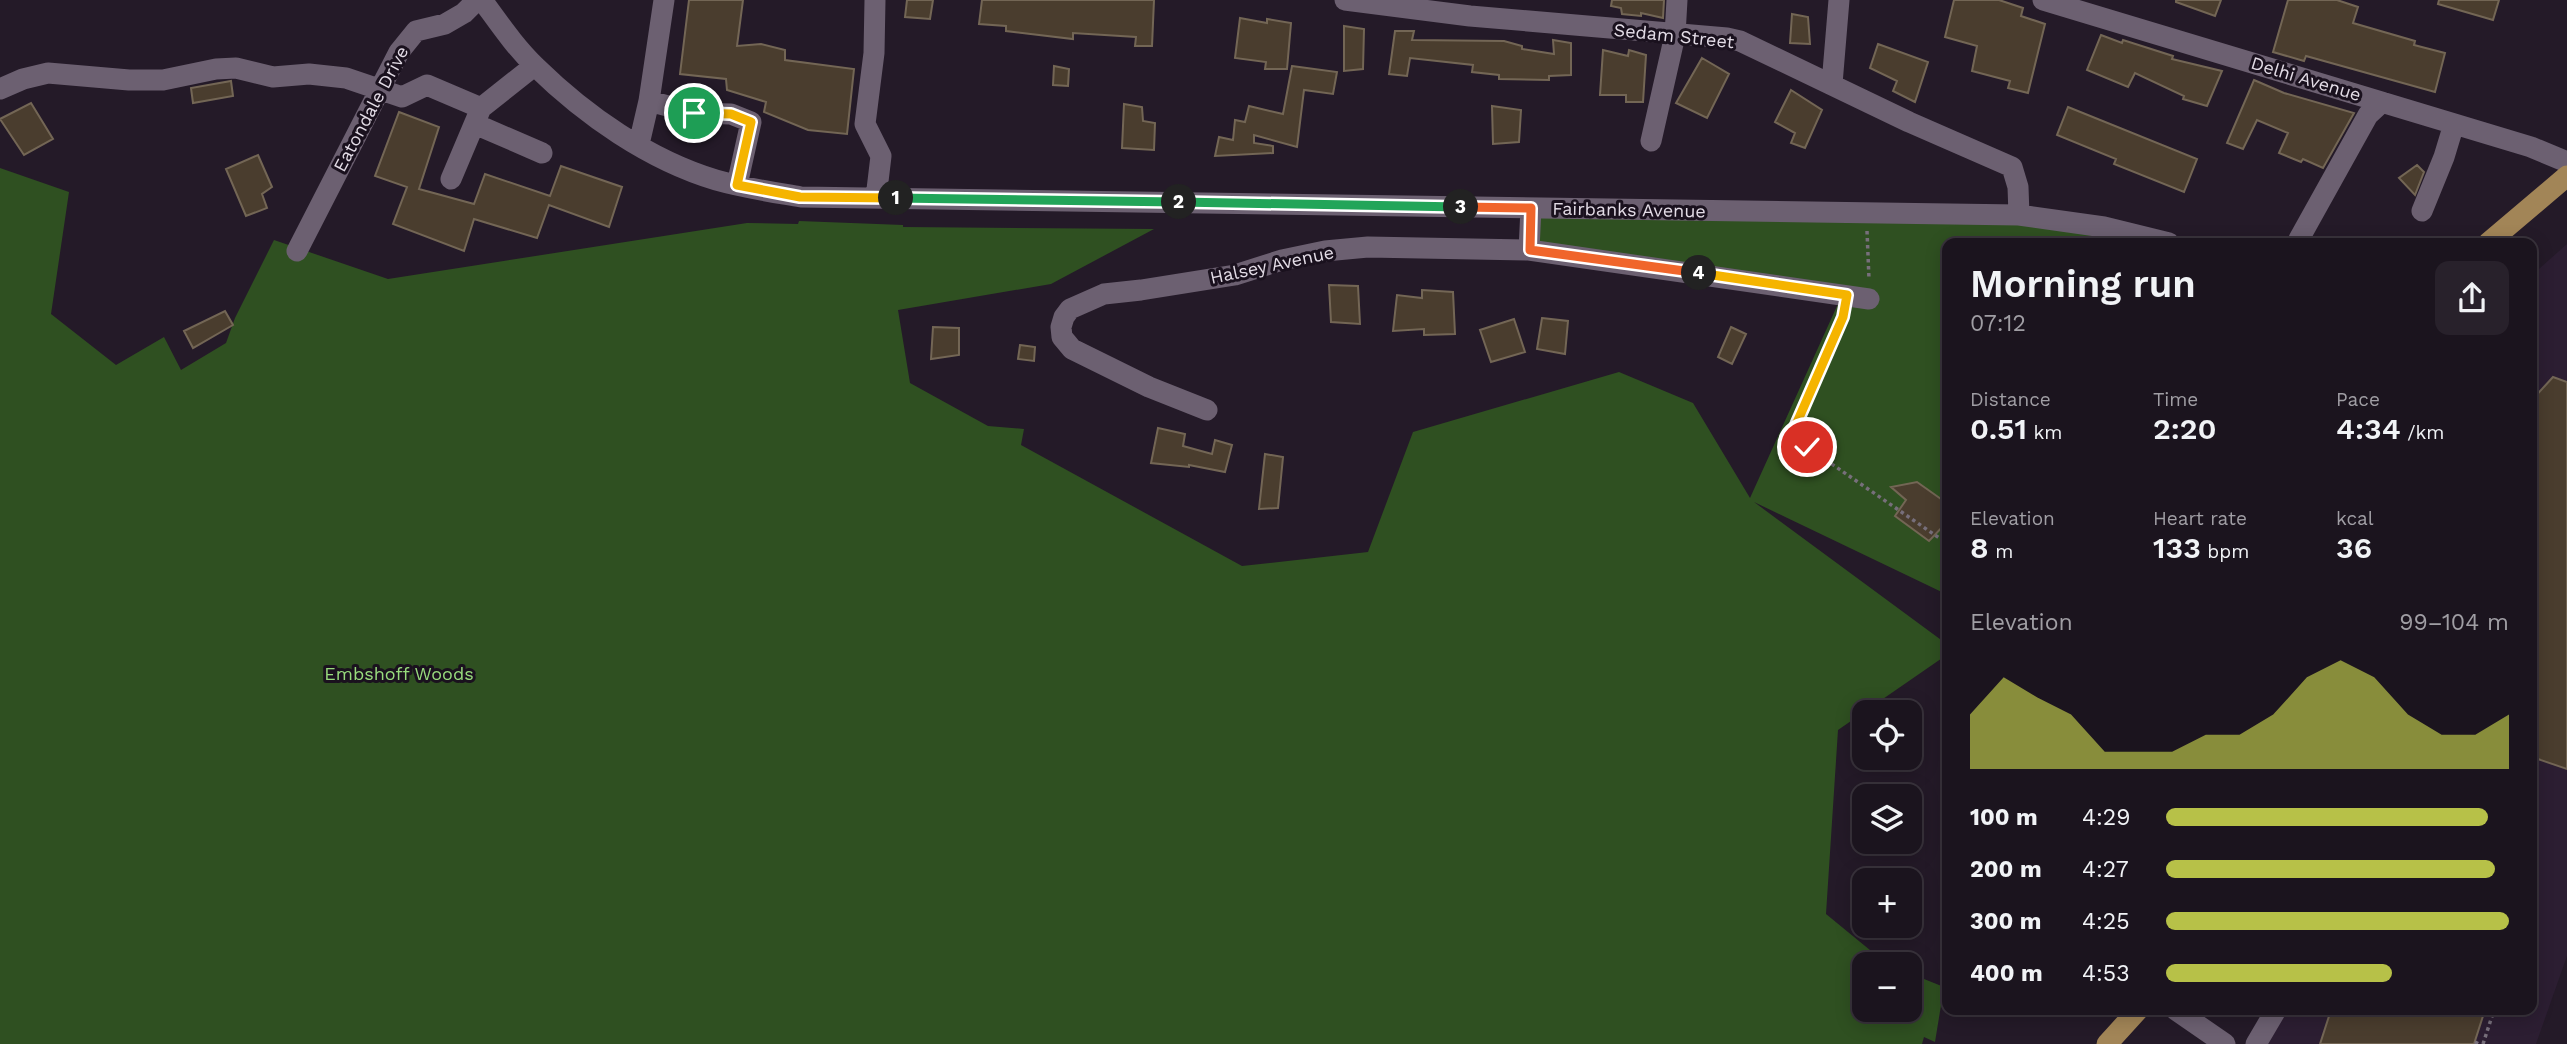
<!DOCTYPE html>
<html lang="en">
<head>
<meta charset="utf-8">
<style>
  :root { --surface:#1b141e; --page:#28212b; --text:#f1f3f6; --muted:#a09ea4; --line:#39333c; --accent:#b7c148 }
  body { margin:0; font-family:"Work Sans",sans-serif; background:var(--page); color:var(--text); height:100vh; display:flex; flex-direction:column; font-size:26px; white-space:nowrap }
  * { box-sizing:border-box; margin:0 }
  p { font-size:23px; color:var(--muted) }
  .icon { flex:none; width:38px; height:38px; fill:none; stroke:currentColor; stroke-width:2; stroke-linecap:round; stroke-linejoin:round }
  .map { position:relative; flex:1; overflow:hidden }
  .sheet { position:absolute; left:1942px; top:238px; width:595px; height:777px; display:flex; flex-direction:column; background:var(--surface); border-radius:14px; box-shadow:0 4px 18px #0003,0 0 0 2px var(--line) }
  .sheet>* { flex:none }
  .tools { position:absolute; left:1852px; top:700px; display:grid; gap:14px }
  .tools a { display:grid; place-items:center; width:70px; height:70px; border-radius:14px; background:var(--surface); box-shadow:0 4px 18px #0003,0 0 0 2px var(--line); font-size:35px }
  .pin { position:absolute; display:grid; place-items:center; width:60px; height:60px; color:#fff; margin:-30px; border:4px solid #fff; border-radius:50%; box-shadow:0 2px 7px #0007 }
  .km { position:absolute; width:35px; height:35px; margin:-18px; border-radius:50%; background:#222; color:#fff; font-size:19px; line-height:35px; text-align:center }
  .round { display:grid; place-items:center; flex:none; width:74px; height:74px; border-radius:14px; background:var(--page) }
  .summary { display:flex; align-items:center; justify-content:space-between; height:119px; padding:0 28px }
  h1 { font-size:38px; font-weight:600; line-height:52px }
  .stats { display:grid; grid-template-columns:repeat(3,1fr); gap:10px; height:119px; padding:7px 28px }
  .stats div { display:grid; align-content:center }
  .stats b { font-size:30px; font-weight:600 }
  .stats small { font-size:19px; font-weight:400 }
  .stats p { font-size:19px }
  .chart { height:196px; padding:14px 28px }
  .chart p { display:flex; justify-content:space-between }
  .chart svg { width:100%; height:126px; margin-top:7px; fill:var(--accent); opacity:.7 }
  ul { padding:0 28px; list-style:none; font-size:23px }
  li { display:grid; grid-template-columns:112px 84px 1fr; align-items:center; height:52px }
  li i { height:18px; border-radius:9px; background:var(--accent) }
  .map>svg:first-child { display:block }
</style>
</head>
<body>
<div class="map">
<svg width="2567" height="1044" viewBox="0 0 2567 1044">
  <rect width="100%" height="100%" fill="#241a28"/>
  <path fill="#2c1e32" d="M2567,244V956L2536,1044H2256L2276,1010H2532V275Z"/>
  <path fill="#2f5021" d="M0,168L69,192L51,314L116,365L164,337L181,370L226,343L235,318L274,240L388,279L747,223L798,224L799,221L903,225V227L1154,229L1051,284L898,310L910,383L988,426L1024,429L1021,445L1242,566L1368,552L1413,432L1619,372L1693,403L1750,498L1842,295L1529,250L1531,208L2019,215L2169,243H1948V595L1754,502L1948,645V654L1838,730L1826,914L1887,964H1864V1010H1909V973L1944,987L1935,1042L1924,1037L1922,1044H0Z"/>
  <path fill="#4a3d2e" stroke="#736655" stroke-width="2" d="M689,0H743L737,46L761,44L785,50V60L854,69L847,134L808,130L764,112L766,102L727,90L726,79L680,74Z
    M907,0H933L930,19L905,17Z
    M982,0H1154L1152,46H1135L1136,37L1073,33V39L1006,31V26L979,24Z
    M1612,0H1664L1663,18L1641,13V16L1622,14L1621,8L1611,6Z
    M1954,0H1999L2023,8L2021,16L2045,24L2028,93L2008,88L2010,81L1972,71L1977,46L1945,37Z
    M2176,0H2221L2215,16L2176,2Z
    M2288,0H2337L2358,7L2353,23L2415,41L2414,45L2445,53L2435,92L2306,56L2304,61L2273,52Z
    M2439,0H2499L2493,20L2438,4Z
    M1792,14L1808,17L1810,44L1790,43Z
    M1240,18L1267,23V19L1291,23L1287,69H1265L1266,62L1235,58Z
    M1344,26L1364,29L1363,69L1344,71Z
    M1395,31H1414L1412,40L1504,41L1522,46V49L1554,54L1553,40L1571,43V75L1549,76V80L1499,79V75L1472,72L1473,65L1410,58L1407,76L1389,74Z
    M2101,35L2122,43L2123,40L2173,56L2172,59L2222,71L2207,106L2183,99L2184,96L2135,73L2128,87L2087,70Z
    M1878,44L1928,62L1915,102L1893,91L1897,81L1870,68Z
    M1603,50L1628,56L1629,50L1646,55L1643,102H1626V95H1600Z
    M1702,58L1729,74L1707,118L1676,103Z
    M1054,66L1069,69L1068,86L1053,85Z
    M1292,66L1337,72L1333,94L1304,90L1297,147L1254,135V143L1273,146V153L1215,156L1219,137L1233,140L1235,120L1245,122L1249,106L1283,114Z
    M2254,80L2284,93L2354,113L2323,168L2303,159L2301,162L2279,153L2288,133L2257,120L2243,149L2227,143Z
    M231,81L233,96L193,103L191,88Z
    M1791,90L1822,110L1805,148L1791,143L1795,133L1775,122Z
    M31,103L53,139L24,155L0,119Z
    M1124,104L1142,107L1143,121L1155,123L1154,150L1122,148Z
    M1492,106L1521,110L1519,142L1493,144Z
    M2068,107L2197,159L2184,192L2114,164L2116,159L2057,135Z
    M399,112L439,127L419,189L474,204L485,174L550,196L561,166L622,187L609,227L549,205L537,238L474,219L464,251L393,224L407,187L375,176Z
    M258,155L272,187L262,194L267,208L246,216L226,169Z
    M2417,165L2424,172L2415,195L2399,178Z
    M1329,285L1358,286L1360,324L1331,322Z
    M1422,290L1453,292L1455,334L1424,335V329L1393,331L1397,295L1422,298Z
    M225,311L233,325L193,348L184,331Z
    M1542,318L1568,321L1565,354L1537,349Z
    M1514,319L1525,352L1491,362L1480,330Z
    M933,327L959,328V355L931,359Z
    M1731,327L1746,334L1732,364L1718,357Z
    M1020,345L1035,347L1034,361L1018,359Z
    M2553,377L2567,382V769L2532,757V400Z
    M1158,428L1185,434L1183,446L1212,454L1215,440L1232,445L1225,472L1189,465V467L1151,463Z
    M1265,454L1283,457L1278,508L1259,509Z
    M1917,482L1948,504V521L1929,541L1895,516L1906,500L1891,487Z
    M2331,1010H2466L2483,1016L2474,1044H2320Z"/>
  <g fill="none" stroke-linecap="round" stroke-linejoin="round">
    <path stroke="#776f7b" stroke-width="3.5" stroke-dasharray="3.5 3.5" stroke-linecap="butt" d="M1867,231L1869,279
      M1843,315L1795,427L1807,447L1948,544
      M2475,1042L2479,1044
      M2483,1044L2494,1010"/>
    <path stroke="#6c6071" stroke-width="21" d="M482,0C499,23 515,47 536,67C585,115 649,160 716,180C744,188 772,192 801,197L2019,215L2104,227L2169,243
      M875,0L874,53L865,124L881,156L876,198
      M1345,0L1470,16L1727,38L1740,41L1909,122L2012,167L2018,187L2019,215
      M2043,0L2531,147L2567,162
      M1832,84L1839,0
      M0,89L23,79L48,73L129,80H163L216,69L236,68L273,77L309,74L346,78L402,97L427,85L481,108L534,66
      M649,101L694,113L731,114L751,122L737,185
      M475,124L542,153
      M1651,141L1675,35L1677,0
      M639,144L649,101L664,0
      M451,179L481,108
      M2422,211L2444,157L2454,124
      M2299,239L2368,115L2382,102
      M1529,250L1531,208
      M297,251L399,52L416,31L445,24L464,13L477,0
      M1207,410L1149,387L1072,349L1062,337L1061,327L1064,317L1070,309L1104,294L1141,290L1235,275L1282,260L1325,251L1368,247L1529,250L1869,299
      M2176,1010L2225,1044
      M2256,1044L2276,1010"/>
    <path stroke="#a28557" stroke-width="21" d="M2488,243L2567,176
      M2107,1044L2138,1010"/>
  </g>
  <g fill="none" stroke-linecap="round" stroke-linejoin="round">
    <g stroke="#fff" stroke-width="14">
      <path id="split-1" d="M694,113L731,114L751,122L737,185L800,197L896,198"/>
    </g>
    <g stroke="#fff" stroke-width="14">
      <path id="split-2" d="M896,198L1179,202"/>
    </g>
    <g stroke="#fff" stroke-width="14">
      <path id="split-3" d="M1179,202L1461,207"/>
    </g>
    <g stroke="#fff" stroke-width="14">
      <path id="split-4" d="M1461,207L1531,208L1530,250L1699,273"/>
    </g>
    <g stroke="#fff" stroke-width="14">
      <path id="split-5" d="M1699,273L1847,295L1843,317L1795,427L1807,447"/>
    </g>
    <use href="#split-1" stroke="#f5b400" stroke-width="9"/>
    <use href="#split-2" stroke="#22a559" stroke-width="9"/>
    <use href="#split-3" stroke="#22a559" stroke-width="9"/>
    <use href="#split-4" stroke="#f0652b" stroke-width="9"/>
    <use href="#split-5" stroke="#f5b400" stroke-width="9"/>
  </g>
  <g text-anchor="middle" stroke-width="6" stroke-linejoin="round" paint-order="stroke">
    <g font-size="18" fill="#e3dce6" stroke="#1a111e">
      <text transform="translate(1674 36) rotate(6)" y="6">Sedam Street</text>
      <text transform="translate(2306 79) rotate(17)" y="6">Delhi Avenue</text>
      <text transform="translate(371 109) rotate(-62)" y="6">Eatondale Drive</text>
      <text transform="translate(1629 210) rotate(1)" y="6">Fairbanks Avenue</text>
      <text transform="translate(1272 265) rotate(-12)" y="6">Halsey Avenue</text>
    </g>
    <g font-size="18" fill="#98db7d" stroke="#1a111e">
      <text x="399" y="680">Embshoff Woods</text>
    </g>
  </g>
</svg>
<div class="tools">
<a><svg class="icon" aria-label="locate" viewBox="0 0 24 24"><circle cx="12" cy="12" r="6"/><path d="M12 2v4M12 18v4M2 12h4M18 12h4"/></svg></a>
<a><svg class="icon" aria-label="layers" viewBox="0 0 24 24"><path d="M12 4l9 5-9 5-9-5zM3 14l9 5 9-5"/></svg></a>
<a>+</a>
<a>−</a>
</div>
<div class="pin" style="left:694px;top:113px;background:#1e9e55"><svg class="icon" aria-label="arrive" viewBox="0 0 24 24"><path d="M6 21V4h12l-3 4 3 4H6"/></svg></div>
<div class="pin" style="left:1807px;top:447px;background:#d93025"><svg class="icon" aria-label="check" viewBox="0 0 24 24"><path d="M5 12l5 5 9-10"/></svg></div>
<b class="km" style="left:896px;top:198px">1</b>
<b class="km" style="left:1179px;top:202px">2</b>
<b class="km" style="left:1461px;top:207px">3</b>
<b class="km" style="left:1699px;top:273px">4</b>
<section class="sheet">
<div class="summary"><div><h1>Morning run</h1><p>07:12</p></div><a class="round"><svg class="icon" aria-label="share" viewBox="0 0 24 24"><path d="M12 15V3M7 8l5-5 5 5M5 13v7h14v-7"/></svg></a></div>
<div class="stats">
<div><p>Distance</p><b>0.51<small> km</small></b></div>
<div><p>Time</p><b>2:20</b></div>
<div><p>Pace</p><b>4:34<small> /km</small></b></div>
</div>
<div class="stats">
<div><p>Elevation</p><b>8<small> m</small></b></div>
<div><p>Heart rate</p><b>133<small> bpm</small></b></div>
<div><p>kcal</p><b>36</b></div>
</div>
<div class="chart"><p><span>Elevation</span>99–104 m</p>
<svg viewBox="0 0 160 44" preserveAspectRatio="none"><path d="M0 44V25L10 12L20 19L30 25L40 38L50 38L60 38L70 32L80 32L90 25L100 12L110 6L120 12L130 25L140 32L150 32L160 25V44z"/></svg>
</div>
<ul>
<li><b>100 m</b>4:29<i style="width:94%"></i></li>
<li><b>200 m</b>4:27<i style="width:96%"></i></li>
<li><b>300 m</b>4:25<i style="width:100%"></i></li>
<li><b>400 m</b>4:53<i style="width:66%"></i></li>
</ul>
</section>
</div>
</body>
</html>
